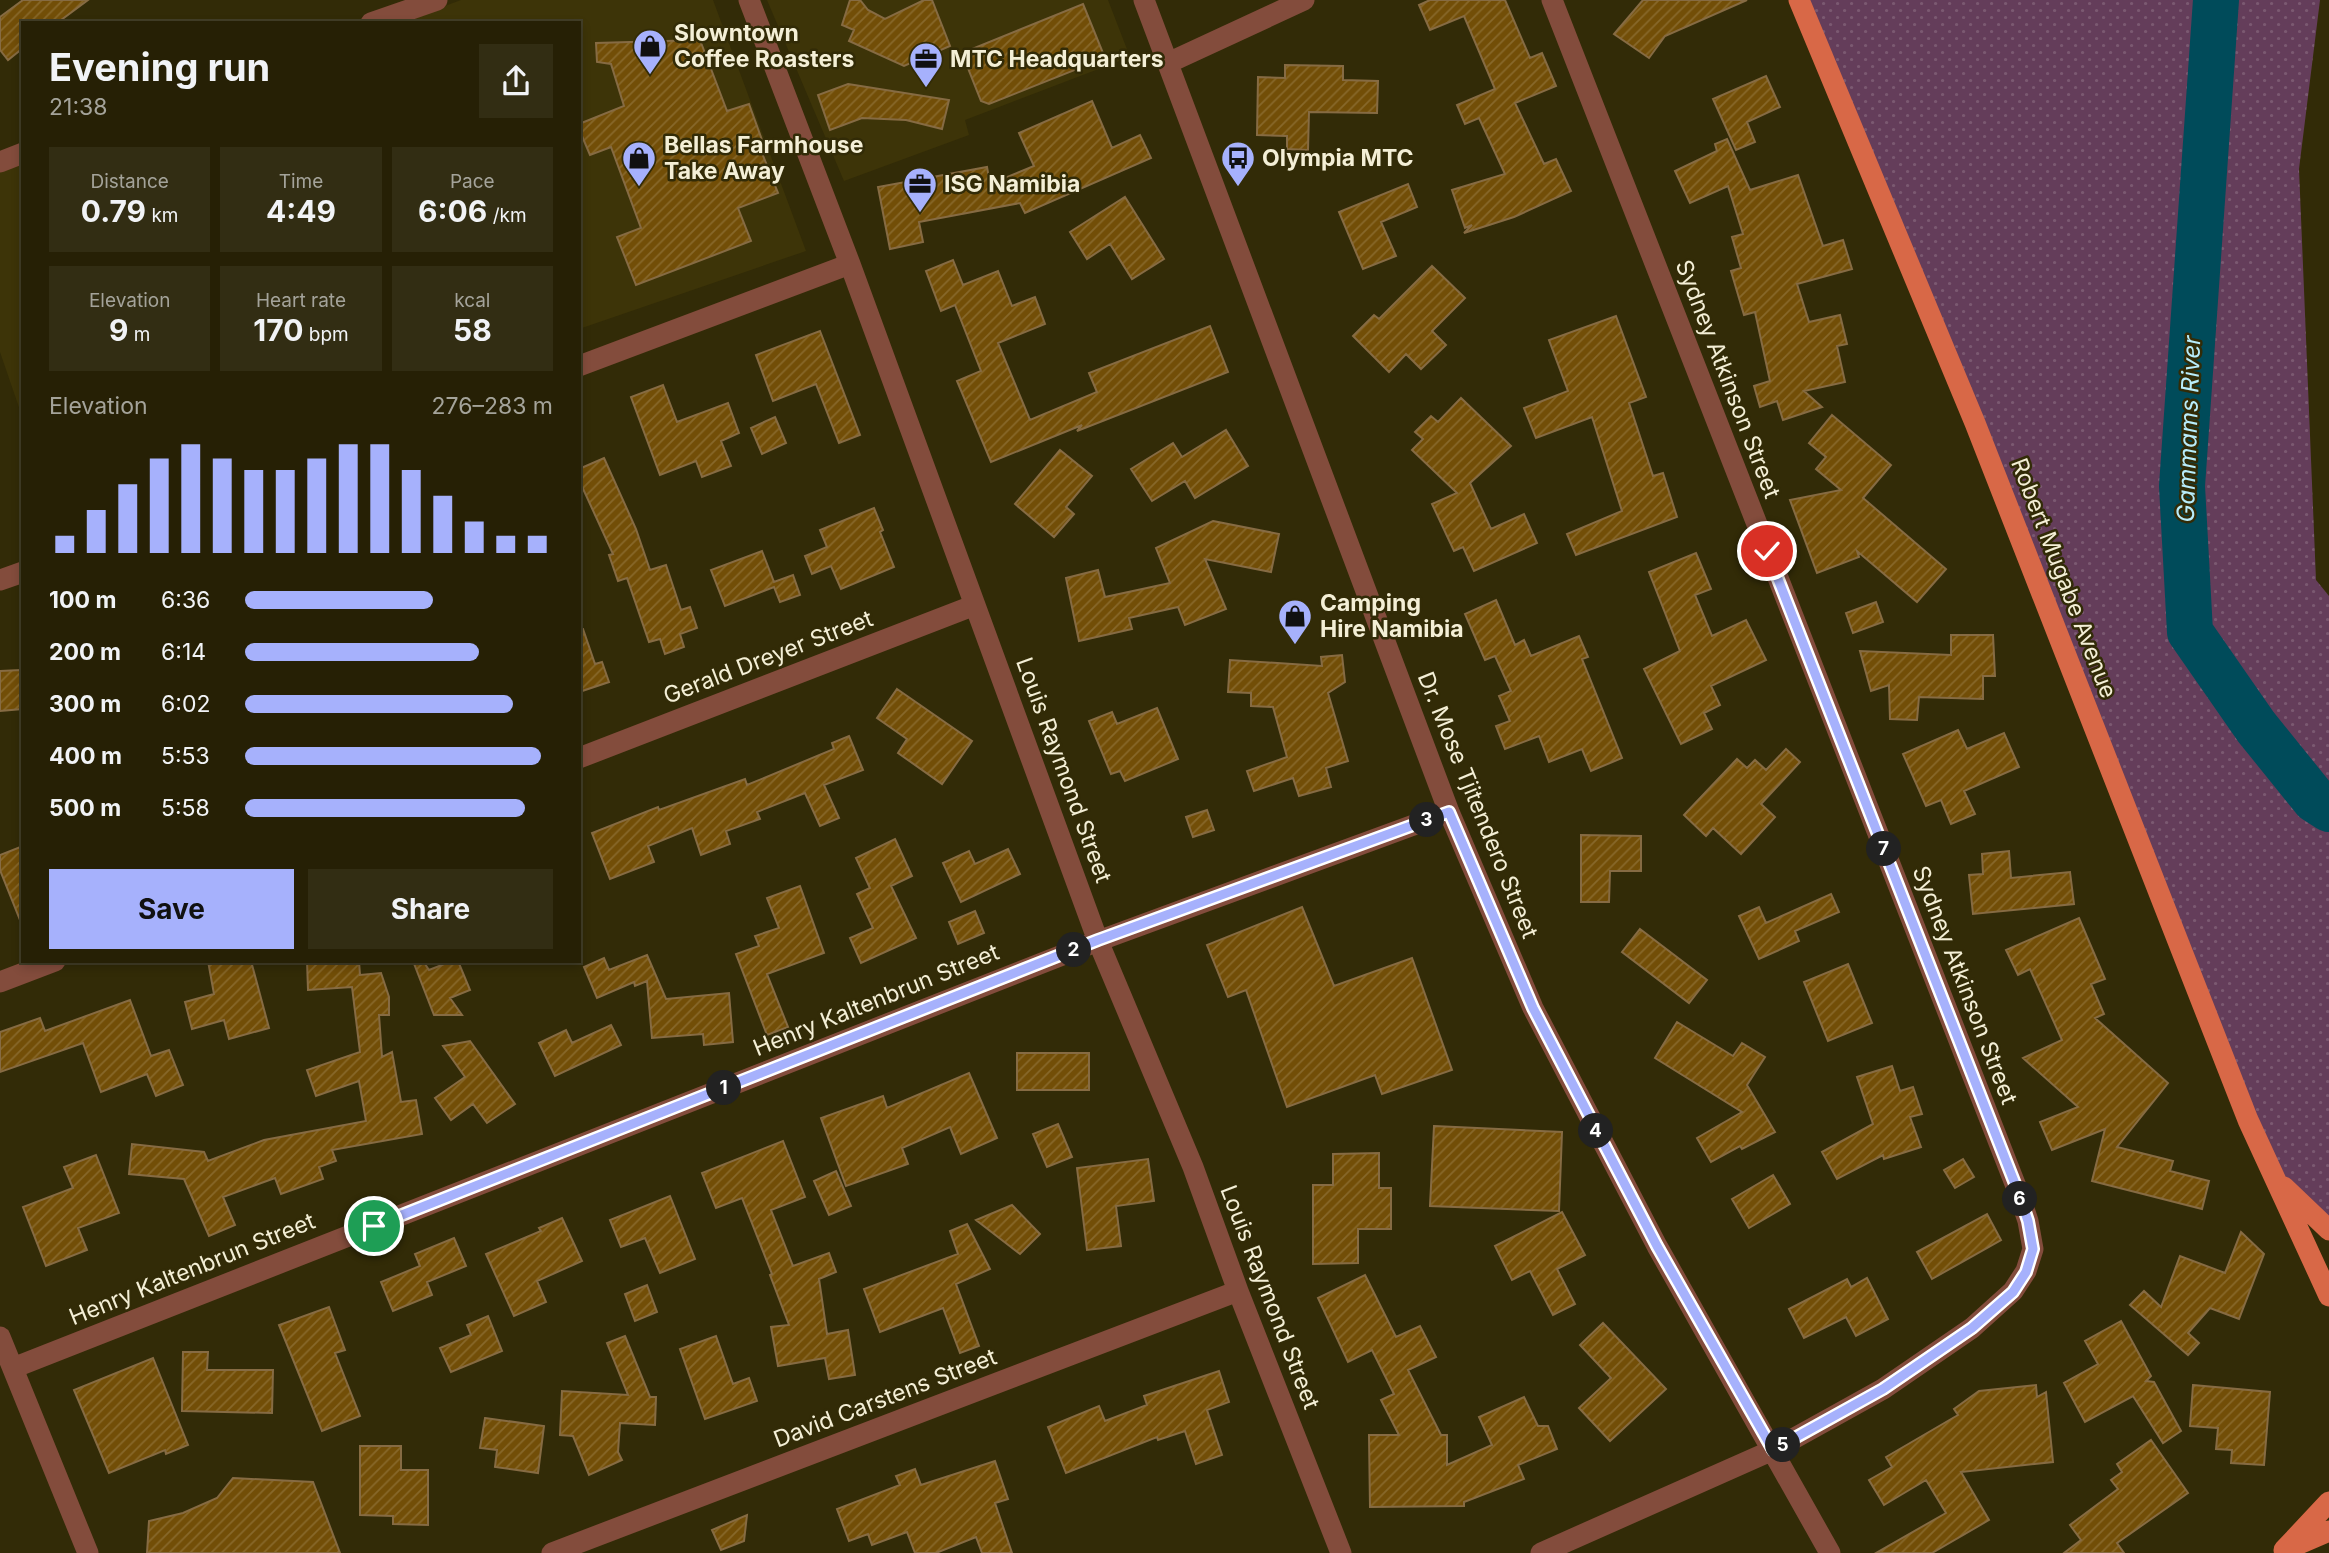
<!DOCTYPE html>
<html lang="en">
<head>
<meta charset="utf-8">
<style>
  :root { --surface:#262005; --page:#322d13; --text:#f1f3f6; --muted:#a4a39a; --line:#423e27; --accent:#a6b1fc }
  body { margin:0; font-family:Inter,sans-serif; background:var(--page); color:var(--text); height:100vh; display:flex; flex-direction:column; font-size:26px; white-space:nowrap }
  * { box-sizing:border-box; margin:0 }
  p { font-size:23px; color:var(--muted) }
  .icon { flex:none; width:38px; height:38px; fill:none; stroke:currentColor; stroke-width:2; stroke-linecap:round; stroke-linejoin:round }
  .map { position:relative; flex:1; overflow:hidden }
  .side { position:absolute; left:21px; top:21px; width:560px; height:942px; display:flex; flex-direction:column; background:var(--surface); border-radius:0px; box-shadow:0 4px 10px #0003,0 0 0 2px var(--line) }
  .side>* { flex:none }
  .pin { position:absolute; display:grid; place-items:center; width:60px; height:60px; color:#fff; margin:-30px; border:4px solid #fff; border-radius:50%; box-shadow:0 2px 7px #0007 }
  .km { position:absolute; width:35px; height:35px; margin:-18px; border-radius:50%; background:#222; color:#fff; font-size:19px; line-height:35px; text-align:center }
  .round { display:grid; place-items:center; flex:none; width:74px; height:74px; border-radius:0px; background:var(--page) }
  .headline { display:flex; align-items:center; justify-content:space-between; height:119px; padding:0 28px }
  h1 { font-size:38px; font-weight:700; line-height:52px }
  .metrics { display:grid; grid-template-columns:repeat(3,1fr); gap:10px; height:119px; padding:7px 28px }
  .metrics div { display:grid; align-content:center; border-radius:0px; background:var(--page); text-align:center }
  .metrics b { font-size:30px; font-weight:700 }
  .metrics small { font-size:19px; font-weight:400 }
  .metrics p { font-size:19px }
  .chart { height:196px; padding:14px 28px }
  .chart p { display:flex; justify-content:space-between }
  .chart svg { width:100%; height:126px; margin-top:7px; stroke:var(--accent); stroke-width:6 }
  .button { display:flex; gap:14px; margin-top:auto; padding:14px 28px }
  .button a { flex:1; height:80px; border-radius:0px; background:var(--accent); color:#111; font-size:28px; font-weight:700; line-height:80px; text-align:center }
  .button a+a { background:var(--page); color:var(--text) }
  ul { padding:0 28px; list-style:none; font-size:23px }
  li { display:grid; grid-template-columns:112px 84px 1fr; align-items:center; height:52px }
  li i { height:18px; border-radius:9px; background:var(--accent) }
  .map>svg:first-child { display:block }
</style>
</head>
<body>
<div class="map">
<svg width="2329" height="1553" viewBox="0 0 2329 1553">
  <defs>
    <pattern id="grass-dots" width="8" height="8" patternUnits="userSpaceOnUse" patternTransform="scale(1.75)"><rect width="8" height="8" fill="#643d5a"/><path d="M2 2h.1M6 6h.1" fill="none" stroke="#7b5971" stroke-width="1.8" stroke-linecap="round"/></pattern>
    <pattern id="building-hatch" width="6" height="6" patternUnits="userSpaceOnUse" patternTransform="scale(1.75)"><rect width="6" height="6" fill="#724e07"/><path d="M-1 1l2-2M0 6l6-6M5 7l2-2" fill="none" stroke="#87682a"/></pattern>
  </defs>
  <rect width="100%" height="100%" fill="#322b07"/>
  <path fill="#3d3408" d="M461,0H713L806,251L579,329V23H399Z
    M767,0H1108L1130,57L965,120L969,135L844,181Z
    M23,162V419L0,352V170Z"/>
  <path fill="url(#grass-dots)" d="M1799,0H2320L2299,169L2316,580L2329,596V1230L2275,1178Z"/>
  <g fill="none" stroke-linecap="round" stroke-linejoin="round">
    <path stroke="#004b5a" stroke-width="46" d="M2216,0L2182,486L2190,632L2256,727L2315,800L2329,809"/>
  </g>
  <path fill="url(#building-hatch)" stroke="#866b43" stroke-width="2" d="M23,0H88L57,23H23V48L8,60L0,50V17Z
    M850,0H860L868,10L885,19L924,0H932L950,46L904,66L849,41L854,30L842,25Z
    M1430,0H1505L1530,58L1542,53L1556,86L1515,103L1544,164L1556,159L1571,191L1514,217L1464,233L1472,225L1465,228L1452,190L1505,174L1479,118L1465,124L1457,105L1495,89L1464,16L1430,30L1419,5Z
    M1643,0H1747L1665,36L1649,58L1614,34Z
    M1083,4L1105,58L989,104L981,101L962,53Z
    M700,40L727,111L749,104L766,151L762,153L778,193L738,208L751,241L636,285L617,237L641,228L611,147L590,155L579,129V124L624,106L611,64L597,62L596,43Z
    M1285,65L1343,66V80L1378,81L1377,113L1309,112L1308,150L1287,149V136L1257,135L1258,77L1285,78Z
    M1766,76L1780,107L1747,122L1755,142L1736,150L1713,99Z
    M848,84L949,100L942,129L906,120L862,118L830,130L818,95Z
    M1092,101L1112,148L1140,135L1151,158L1025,213L1020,203L919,222L923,242L890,249L878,187L987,167L990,184L1034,166L1019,133Z
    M1727,139L1750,190L1798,175L1823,246L1843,240L1852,269L1797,284L1809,322L1840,315L1847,344L1837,346L1845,382L1804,391L1822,407L1783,420L1777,401L1760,407L1754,386L1770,381L1755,312L1744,315L1731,271L1741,268L1732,237L1743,234L1728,186L1690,203L1675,171L1717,151L1715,144Z
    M1408,184L1417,207L1381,222L1396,256L1363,269L1339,212Z
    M1125,197L1164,259L1132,279L1110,244L1087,259L1070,232Z
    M953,260L963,285L998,271L1012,306L1035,297L1045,324L998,343L1030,420L1097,392L1089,373L1210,326L1228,372L1077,431L1082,425L991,462L957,381L981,371L955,305L941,311L926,271Z
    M1432,266L1465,298L1432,331L1446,345L1421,369L1406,354L1389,372L1353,336L1374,315L1379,319Z
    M1616,316L1646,397L1629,403L1653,476L1663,473L1677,517L1576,555L1567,534L1622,511L1592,417L1536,438L1524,408L1568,391L1549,340Z
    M820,331L860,435L839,443L816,384L773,401L756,355Z
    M663,385L677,422L728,403L739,433L721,441L731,466L702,477L696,461L660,475L631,397Z
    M1461,398L1511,446L1470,483L1491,529L1524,514L1537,543L1474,571L1463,547L1454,551L1432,504L1457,493L1412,450L1423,439L1415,432L1431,416L1438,422Z
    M1832,415L1891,465L1863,498L1946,569L1917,602L1857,551L1859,557L1817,573L1790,500L1841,490L1816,469L1826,457L1809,443Z
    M775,417L786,443L762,454L751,428Z
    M1226,430L1248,466L1195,498L1185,481L1152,501L1131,469L1173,443L1182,457Z
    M1060,450L1092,476L1066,507L1074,514L1054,537L1015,504Z
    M604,458L636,529L650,570L666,565L681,610L690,607L697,628L680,634L684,647L665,654L660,639L649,642L627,578L618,581L609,555L613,554L579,480V469Z
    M874,508L883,530L880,532L894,567L841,589L831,566L812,574L805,556L827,547L820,530Z
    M1213,521L1279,534L1271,572L1205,559L1226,609L1185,625L1178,607L1129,618L1132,629L1079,641L1066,578L1098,570L1105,597L1170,583L1156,548Z
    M762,551L774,582L793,575L800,595L780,602L774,587L725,606L711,570Z
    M1696,553L1711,589L1695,595L1712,636L1746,620L1766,660L1711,686L1720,705L1704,713L1712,729L1681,744L1644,669L1680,651L1649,572Z
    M1496,600L1515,645L1524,640L1531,656L1579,636L1588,657L1582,659L1622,758L1591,771L1582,749L1549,762L1539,736L1505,749L1496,726L1510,721L1499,696L1511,691L1495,656L1485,660L1465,614Z
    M1876,602L1883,622L1853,633L1846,613Z
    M579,629H583L595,664L602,662L609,682L579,692Z
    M1951,635H1993L1995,676H1983V699L1919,697L1917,720L1890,719L1889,685L1871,691L1860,651L1951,655Z
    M1342,655L1345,682L1328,693L1348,761L1326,768L1331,787L1299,796L1293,778L1254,791L1247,771L1287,757L1273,707L1251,706V693L1228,692L1230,660L1322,666L1321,657Z
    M20,670L22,709L0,711V671Z
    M897,689L972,741L942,784L898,753L907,739L877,718Z
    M1157,708L1178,759L1125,781L1120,771L1111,774L1089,721L1112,712L1117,724Z
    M1958,730L1967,749L2004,733L2019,767L1964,791L1975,814L1951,824L1941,800L1926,806L1903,754Z
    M849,736L863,770L824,785L839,818L820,826L805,793L757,812L760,819L726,831L730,844L701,855L692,828L648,846L654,862L610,879L592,833L658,807L659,810L745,779L747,785L834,749L832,743Z
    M1786,749L1800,762L1761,804L1775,817L1741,854L1713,828L1706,836L1684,815L1737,759L1747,768L1755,760L1766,770Z
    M1207,810L1214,830L1193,837L1186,817Z
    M1581,835L1641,836V871H1610L1609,902H1581Z
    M895,839L912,876L891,886L916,938L861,963L850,938L873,928L857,894L870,888L856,858Z
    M23,846V924L22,925L0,870V855Z
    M1008,849L1020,874L961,902L943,863L969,851L975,864Z
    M2009,851L2011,878L2070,872L2074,904L1973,914L1969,875L1983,874L1982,854Z
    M800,886L824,953L767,974L788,1027L767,1035L736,954L759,946L755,936L779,928L767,898Z
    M1831,894L1839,912L1795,931L1799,941L1759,959L1739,916L1759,907L1766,923Z
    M1302,907L1334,986L1412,958L1452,1070L1382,1094L1375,1075L1287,1107L1246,990L1228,997L1207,945Z
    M975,911L984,933L958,944L949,922Z
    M2079,918L2105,979L2091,984L2104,1014L2095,1018L2168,1083L2117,1147L2173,1161L2170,1171L2209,1181L2202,1209L2092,1181L2105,1129L2052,1150L2040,1122L2078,1107L2023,1058L2062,1040L2030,969L2018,975L2006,950Z
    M1640,929L1707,980L1689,1003L1622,952Z
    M647,955L666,999L729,993L733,1042L704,1045L703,1034L652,1038L647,981L635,986L634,982L597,998L584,967L604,958L609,970Z
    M208,961H251L269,1028L229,1039L224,1020L192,1029L185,1002L214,994Z
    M307,961H359L360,975L381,973L389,997V1015H379L382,1057L392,1052L401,1102L416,1100L422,1134L332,1150L336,1161L319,1167L323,1179L281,1194L275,1178L223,1197L235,1225L209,1236L184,1179L129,1174L132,1144L204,1152L208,1161L264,1140L366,1121L359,1081L316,1096L307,1070L360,1052L352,987L308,990Z
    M413,961H423L429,970L452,961H458L470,990L450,998L462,1015H434Z
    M1848,964L1872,1023L1828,1041L1804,982Z
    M130,1000L151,1056L169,1050L183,1085L156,1096L147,1074L101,1092L83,1043L0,1072V1032L40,1018L45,1031Z
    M1677,1022L1733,1056L1742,1043L1765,1057L1747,1085L1775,1132L1742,1149L1740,1146L1711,1162L1697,1138L1742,1112L1655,1058Z
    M611,1025L621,1045L555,1076L539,1043L566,1030L572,1043Z
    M470,1041L515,1104L487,1123L473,1104L451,1120L435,1098L465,1077L443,1046Z
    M1017,1053H1089V1090H1017Z
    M1892,1066L1900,1091L1913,1087L1922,1114L1910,1117L1921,1147L1884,1159L1883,1155L1837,1179L1822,1152L1873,1124L1857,1077Z
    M969,1073L997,1138L961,1154L950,1127L902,1148L908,1164L846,1186L821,1118L883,1096L887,1108Z
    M1058,1124L1072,1157L1047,1167L1033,1134Z
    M1434,1126L1562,1132L1559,1211L1430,1206Z
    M783,1141L805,1197L771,1210L793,1266L829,1253L836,1272L819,1279L827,1334L848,1330L855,1375L829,1379L825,1358L778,1366L771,1327L789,1325L770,1275L772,1274L742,1198L716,1208L702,1173Z
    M1379,1153V1188H1391V1229H1358V1263L1313,1264V1185H1333V1154Z
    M96,1155L119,1213L78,1228L87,1250L46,1266L23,1207L73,1188L64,1167Z
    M1148,1159L1154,1201L1116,1206L1121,1246L1087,1250L1077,1168Z
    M1963,1159L1974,1177L1955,1188L1944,1170Z
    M836,1171L851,1206L829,1215L814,1181Z
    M1773,1175L1790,1204L1749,1228L1732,1199Z
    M670,1196L695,1259L660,1273L645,1238L621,1247L610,1220Z
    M1012,1205L1040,1234L1020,1254L976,1220Z
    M1562,1212L1585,1255L1557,1269L1575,1304L1553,1315L1530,1271L1512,1280L1495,1246Z
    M1987,1214L2001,1240L1932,1279L1917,1252Z
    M562,1218L582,1261L537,1281L546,1302L514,1316L486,1254L541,1231L539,1228Z
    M967,1224L990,1269L956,1284L979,1346L960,1353L943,1308L880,1332L864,1289L958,1254L950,1231Z
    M2241,1232L2264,1254L2239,1319L2210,1308L2188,1333L2199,1343L2188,1355L2130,1305L2144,1291L2161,1307L2180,1256L2225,1273Z
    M454,1238L466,1266L427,1282L432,1295L393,1311L381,1282L420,1266L415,1254Z
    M1365,1275L1396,1337L1420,1326L1436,1357L1408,1370L1441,1435H1447V1465L1492,1445L1479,1417L1524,1397L1538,1426H1548L1557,1449L1518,1465L1524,1479L1464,1502V1506L1370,1507L1369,1435H1399L1381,1400L1394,1394L1372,1350L1348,1362L1318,1298Z
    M1867,1278L1888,1319L1856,1336L1846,1317L1804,1338L1789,1309L1847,1279L1851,1287Z
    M647,1285L657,1312L635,1321L625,1294Z
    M329,1307L345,1350L335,1353L360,1416L322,1431L279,1325Z
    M488,1316L502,1351L451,1372L440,1348L471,1335L467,1325Z
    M2121,1321L2151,1376L2146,1381L2154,1382L2181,1431L2163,1443L2133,1396L2085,1422L2064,1383L2098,1364L2085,1341Z
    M1603,1323L1666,1389L1610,1441L1579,1408L1611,1378L1580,1345Z
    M625,1336L650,1397H656L655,1425L620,1423L618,1452L622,1460L589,1475L573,1436L560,1435L562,1391L628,1395L607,1343Z
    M716,1336L733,1384L749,1378L757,1401L705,1419L680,1349Z
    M183,1352H208L207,1370H273L272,1413L182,1411Z
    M153,1358L188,1445L166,1454L165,1450L109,1473L74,1390Z
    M1219,1371L1229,1402L1207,1410L1222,1455L1196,1464L1185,1431L1158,1440L1157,1437L1066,1473L1048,1427L1099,1406L1105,1421L1147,1405L1144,1396Z
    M2036,1385L2037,1397L2046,1392L2053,1462L1961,1472L1989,1520L1932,1553H1876L1946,1513L1926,1480L1884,1505L1869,1480L1892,1467L1886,1457L1958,1415L1954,1409L1979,1391Z
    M2193,1385L2270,1392L2264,1465L2231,1463L2232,1450L2216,1449L2218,1428L2190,1426Z
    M485,1418L544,1426L538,1473L495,1467L497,1450L480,1448Z
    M2151,1440L2188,1493L2117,1543L2124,1553H2064L2081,1540L2070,1525L2118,1489L2111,1480L2122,1472L2117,1464Z
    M360,1446H401V1470H428V1525L393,1524V1516L360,1515Z
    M995,1461L1008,1499L995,1503L1012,1553H982L976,1537L936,1553H915L907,1532L872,1545L868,1534L849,1541L837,1509L900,1485L896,1476L915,1469L921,1485Z
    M233,1478L313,1482L340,1553H147L149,1521L183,1513L217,1498Z
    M747,1515L744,1541L721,1550L712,1530Z"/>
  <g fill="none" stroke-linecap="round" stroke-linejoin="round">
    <path stroke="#834c3c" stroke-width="21" d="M749,0L850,264L1098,941L1193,1167L1238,1291L1341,1553
      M1144,0L1449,812L1533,1008L1657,1246L1830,1553
      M371,23L437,0
      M1168,63L1304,0
      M0,162L23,153
      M579,366L850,264
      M0,580L23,572
      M579,758L975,605
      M0,982L55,961
      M0,1337L88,1553
      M13,1368L1098,941L1449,812
      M552,1553L1238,1291
      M1541,1553L1773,1450L1883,1389L1972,1328L2013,1291L2026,1271L2033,1249L2028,1221L2019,1194L1552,0"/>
    <path stroke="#d86847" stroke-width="21" d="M1799,0L1975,423L2248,1120L2329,1296
      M2284,1187L2329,1230
      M2292,1547L2329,1531
      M2284,1550L2329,1502"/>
  </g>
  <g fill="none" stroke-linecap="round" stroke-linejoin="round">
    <g stroke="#fff" stroke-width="14">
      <path id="route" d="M374,1226L1098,940L1449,812L1533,1008L1657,1246L1773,1450L1883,1389L1972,1328L2013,1292L2026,1272L2033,1249L2028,1221L2019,1194L1767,551"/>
    </g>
    <use href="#route" stroke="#a6b1fc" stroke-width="9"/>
  </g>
  <defs>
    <g id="shop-pin" transform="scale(1.75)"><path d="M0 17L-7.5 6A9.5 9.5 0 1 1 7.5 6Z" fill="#a6b1fc" stroke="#322b07"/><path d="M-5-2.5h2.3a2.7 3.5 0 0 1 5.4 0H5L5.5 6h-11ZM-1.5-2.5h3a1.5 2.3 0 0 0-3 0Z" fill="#111"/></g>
    <g id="office-pin" transform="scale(1.75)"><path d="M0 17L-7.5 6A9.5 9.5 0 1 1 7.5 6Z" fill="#a6b1fc" stroke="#322b07"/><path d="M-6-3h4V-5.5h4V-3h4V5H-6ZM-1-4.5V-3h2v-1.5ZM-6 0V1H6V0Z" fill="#111"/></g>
    <g id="bus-pin" transform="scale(1.75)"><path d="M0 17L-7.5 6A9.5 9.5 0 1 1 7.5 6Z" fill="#a6b1fc" stroke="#322b07"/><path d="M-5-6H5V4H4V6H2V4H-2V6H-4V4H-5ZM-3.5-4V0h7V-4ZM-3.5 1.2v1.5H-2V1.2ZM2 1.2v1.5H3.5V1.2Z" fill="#111"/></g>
  </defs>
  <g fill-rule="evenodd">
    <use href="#shop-pin" x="650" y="46"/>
    <use href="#office-pin" x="926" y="59"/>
    <use href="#shop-pin" x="639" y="158"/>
    <use href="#bus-pin" x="1238" y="158"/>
    <use href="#office-pin" x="920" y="184"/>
    <use href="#shop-pin" x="1295" y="616"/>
  </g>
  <g text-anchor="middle" stroke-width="5" stroke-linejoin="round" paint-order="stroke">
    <g font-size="23" font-weight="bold" fill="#f4efd6" stroke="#322b07" text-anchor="start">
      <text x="674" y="41">Slowntown<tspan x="674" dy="26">Coffee Roasters</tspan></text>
      <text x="950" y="67">MTC Headquarters</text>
      <text x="664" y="153">Bellas Farmhouse<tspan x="664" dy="26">Take Away</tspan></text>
      <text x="1262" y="166">Olympia MTC</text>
      <text x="944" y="192">ISG Namibia</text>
      <text x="1320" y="611">Camping<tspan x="1320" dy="26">Hire Namibia</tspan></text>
    </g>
    <g font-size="23" fill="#f4efd6" stroke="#322b07">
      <text transform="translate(1728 379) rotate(69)" y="8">Sydney Atkinson Street</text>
      <text transform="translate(2064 578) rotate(69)" y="8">Robert Mugabe Avenue</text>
      <text transform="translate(768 657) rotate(-21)" y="8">Gerald Dreyer Street</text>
      <text transform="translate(1064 770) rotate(70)" y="8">Louis Raymond Street</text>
      <text transform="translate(1478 805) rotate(68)" y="8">Dr. Mose Tjitendero Street</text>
      <text transform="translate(1965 985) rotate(69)" y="8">Sydney Atkinson Street</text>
      <text transform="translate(876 1000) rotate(-22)" y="8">Henry Kaltenbrun Street</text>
      <text transform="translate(192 1269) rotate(-22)" y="8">Henry Kaltenbrun Street</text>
      <text transform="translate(1270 1297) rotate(69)" y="8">Louis Raymond Street</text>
      <text transform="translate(885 1398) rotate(-21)" y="8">David Carstens Street</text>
    </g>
    <g font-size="24" font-style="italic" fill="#b8edfc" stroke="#322b07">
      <text transform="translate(2189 429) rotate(-88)" y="8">Gammams River</text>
    </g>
  </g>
</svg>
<div class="pin" style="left:374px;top:1226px;background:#1e9e55"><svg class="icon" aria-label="arrive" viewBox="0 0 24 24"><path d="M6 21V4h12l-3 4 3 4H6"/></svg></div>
<div class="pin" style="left:1767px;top:551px;background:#d93025"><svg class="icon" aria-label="check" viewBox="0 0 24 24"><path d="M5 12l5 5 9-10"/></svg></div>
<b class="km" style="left:724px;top:1088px">1</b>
<b class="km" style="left:1074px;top:950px">2</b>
<b class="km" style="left:1427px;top:820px">3</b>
<b class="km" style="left:1596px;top:1131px">4</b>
<b class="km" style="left:1783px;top:1445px">5</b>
<b class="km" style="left:2020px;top:1199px">6</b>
<b class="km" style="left:1884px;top:849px">7</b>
<section class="side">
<div class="headline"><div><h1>Evening run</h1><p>21:38</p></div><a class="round"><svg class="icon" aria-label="share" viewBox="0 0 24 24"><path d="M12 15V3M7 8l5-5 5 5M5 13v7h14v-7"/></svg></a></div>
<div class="metrics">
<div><p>Distance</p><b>0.79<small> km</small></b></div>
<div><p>Time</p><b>4:49</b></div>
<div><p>Pace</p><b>6:06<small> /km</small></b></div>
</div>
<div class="metrics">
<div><p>Elevation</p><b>9<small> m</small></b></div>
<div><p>Heart rate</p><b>170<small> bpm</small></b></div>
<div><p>kcal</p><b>58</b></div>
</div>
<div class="chart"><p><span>Elevation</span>276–283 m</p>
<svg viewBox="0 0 160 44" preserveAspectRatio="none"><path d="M5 44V38M15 44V29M25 44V20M35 44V11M45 44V6M55 44V11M65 44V15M75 44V15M85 44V11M95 44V6M105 44V6M115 44V15M125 44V24M135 44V33M145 44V38M155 44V38"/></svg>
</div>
<ul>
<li><b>100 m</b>6:36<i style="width:61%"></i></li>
<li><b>200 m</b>6:14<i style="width:76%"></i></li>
<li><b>300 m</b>6:02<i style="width:87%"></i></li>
<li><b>400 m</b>5:53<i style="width:96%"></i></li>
<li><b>500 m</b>5:58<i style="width:91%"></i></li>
</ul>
<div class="button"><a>Save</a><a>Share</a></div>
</section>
</div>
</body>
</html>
